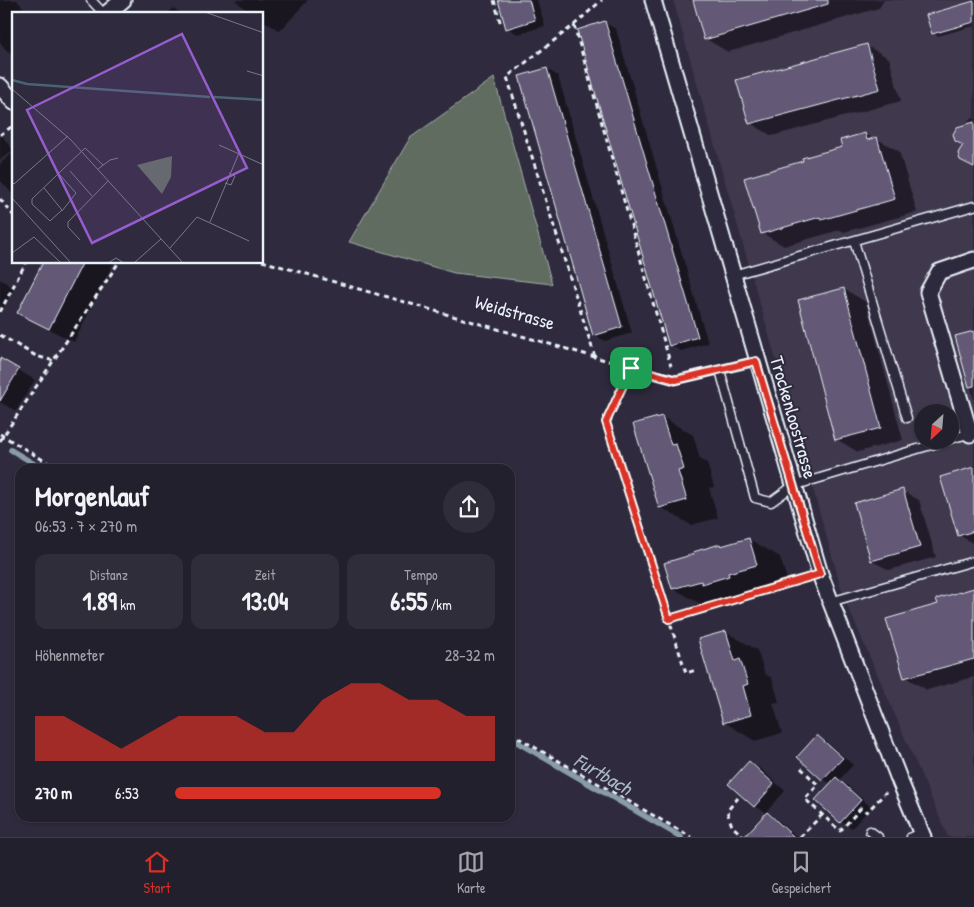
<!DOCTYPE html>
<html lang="de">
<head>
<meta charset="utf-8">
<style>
  :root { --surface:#23202e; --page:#2f2d3a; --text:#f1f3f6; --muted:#a3a3aa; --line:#403e4a; --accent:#d93025 }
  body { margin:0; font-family:"Patrick Hand",sans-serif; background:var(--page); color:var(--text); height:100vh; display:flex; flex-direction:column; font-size:19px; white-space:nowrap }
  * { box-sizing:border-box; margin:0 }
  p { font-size:16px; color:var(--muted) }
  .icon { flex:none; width:28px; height:28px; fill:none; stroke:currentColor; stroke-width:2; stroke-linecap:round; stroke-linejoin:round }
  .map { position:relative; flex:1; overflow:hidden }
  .details { position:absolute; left:15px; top:464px; width:500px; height:358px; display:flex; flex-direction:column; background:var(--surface); border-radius:15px; box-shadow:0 1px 4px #0004,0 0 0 1px var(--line) }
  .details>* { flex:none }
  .needle { width:32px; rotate:206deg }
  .fabs { position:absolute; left:914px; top:404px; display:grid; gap:10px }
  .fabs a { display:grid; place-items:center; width:45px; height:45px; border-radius:50%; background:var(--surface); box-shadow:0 1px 4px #0004,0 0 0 1px var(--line); font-size:25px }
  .pin { position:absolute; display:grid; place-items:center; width:42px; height:42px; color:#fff; margin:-21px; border-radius:10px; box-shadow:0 2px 8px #0006 }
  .round { display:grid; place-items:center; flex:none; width:52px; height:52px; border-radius:26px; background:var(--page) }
  .summary { display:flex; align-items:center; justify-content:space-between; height:85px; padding:0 20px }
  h1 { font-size:28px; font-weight:700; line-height:38px }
  .stats { display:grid; grid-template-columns:repeat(3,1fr); gap:8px; height:85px; padding:5px 20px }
  .stats div { display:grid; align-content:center; border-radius:12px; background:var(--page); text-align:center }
  .stats b { font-size:25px; font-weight:700 }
  .stats small { font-size:14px; font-weight:400 }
  .stats p { font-size:14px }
  .chart { height:140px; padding:10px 20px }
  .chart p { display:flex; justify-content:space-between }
  .chart svg { width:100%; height:90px; margin-top:5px; fill:var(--accent); opacity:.7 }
  ul { padding:0 20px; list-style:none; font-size:16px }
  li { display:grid; grid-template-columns:80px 60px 1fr; align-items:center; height:38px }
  li i { height:12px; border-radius:6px; background:var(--accent) }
  .menu { display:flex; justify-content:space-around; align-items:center; height:70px; border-top:1px solid var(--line); background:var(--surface); font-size:14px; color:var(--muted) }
  .menu a { display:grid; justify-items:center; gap:2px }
  .menu .selected { color:var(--accent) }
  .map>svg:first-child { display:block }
</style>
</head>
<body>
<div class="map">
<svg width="974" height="837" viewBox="0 0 974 837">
  <rect width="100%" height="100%" fill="#2f2a3d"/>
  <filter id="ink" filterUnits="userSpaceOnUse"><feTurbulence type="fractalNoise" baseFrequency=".02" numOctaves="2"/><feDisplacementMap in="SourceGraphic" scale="10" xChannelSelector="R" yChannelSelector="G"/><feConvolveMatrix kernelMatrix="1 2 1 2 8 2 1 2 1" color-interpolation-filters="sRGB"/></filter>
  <g filter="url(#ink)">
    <path fill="#3f384e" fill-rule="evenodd" d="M673,0H974V837H948L844,598ZM922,412H950V440H922Z"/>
    <path fill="#606c61" stroke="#a4aeac" d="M494,78L552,284L454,273L349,242L410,138Z"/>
    <path fill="#0007" d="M0,0H17L28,14H14V55L8,52L0,42Z
      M235,0H308L280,31L262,20V14H251Z
      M499,0H537L545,26L518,34L507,28Z
      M694,0H884L879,8L728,52L706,39Z
      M974,2V26L938,36L933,33Z
      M173,8L183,14H168Z
      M605,23L616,29L708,343L681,351L670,345Z
      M867,46L889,58L901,101L772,136L750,123Z
      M547,69L558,76L632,333L605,341L594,335Z
      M974,118V166L964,145L970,125L968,120Z
      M0,133L13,150L0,160Z
      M865,134L874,139H877L899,151L917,212L844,232L840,230L784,246L762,233L805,162L844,148Z
      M14,152V196L0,180V164Z
      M44,262H114L74,342L43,326Z
      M0,279L14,288L0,314Z
      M844,289L866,302L903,440L858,452L836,439Z
      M974,333V399L957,337Z
      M0,359L35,380L16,411L0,402Z
      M662,417L693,435L700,459L707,463L714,487L709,488L718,518L691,525L660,507Z
      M974,469V544L959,535Z
      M903,491L919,500L936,557L889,570L872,561Z
      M749,539L780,557L788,582L759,591V594L735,601L731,599L704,606L673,588L695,555L720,545L723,547Z
      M974,589V677L927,690L905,677L939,605Z
      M726,632L757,650L765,674L772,678L779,702L773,703L782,733L755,741L724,722Z
      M817,736L828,743L853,765L839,780L847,785L871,807L852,828L841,822L831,784L823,779L798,757Z
      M750,762L761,769L785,791L766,812L755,806Z
      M767,814L778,820L797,837H751Z"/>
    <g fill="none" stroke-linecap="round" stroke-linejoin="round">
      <path stroke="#899ca8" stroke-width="5.5" d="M11,450L43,469
        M510,738L681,837"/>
    </g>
    <path fill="#635875" stroke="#e8f1f8" d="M498,0H529L535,20L506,29Z
      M693,0H828V4L704,40Z
      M974,1V22L932,34L926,15Z
      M605,21L698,337L669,346L577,30Z
      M867,44L880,89L749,124L736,80Z
      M547,68L622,327L593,336L519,76Z
      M974,122V167L960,160L958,153L963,145L955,141L953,134L957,127Z
      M865,133L867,140L877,137L895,199L821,220L820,217L761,234L744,178L803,161L802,158L842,147L840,140Z
      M43,262H83L49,329L17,313Z
      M844,288L881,428L835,440L798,300Z
      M974,331V386L969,387L955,336Z
      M0,358L19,369L0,401Z
      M662,416L671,445L676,444L684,469L678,471L687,500L659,508L633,424Z
      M974,467V531L958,536L940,477Z
      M903,489L920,547L871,561L854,503Z
      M749,538L757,565L728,573L729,576L702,584L701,581L672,589L664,563L694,554L693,552L720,544L721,546Z
      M974,588V659L904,678L886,619L938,604L936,599Z
      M726,631L735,661L740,659L748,684L743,686L751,715L723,723L698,639Z
      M817,735L843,758L822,780L797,757Z
      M749,761L774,784L754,807L728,784Z
      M836,777L861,800L840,823L815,800Z
      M767,812L780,824L794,837H744Z"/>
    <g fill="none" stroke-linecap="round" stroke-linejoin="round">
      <g stroke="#e8f1f8" stroke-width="11">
        <path id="service" d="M91,0L104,14
          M854,241L907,418
          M733,275L974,206
          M631,368L675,380L757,361
          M720,370L755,498L771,502L793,486L948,440
          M950,439L972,433
          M830,602L974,561
          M870,831L878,837
          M911,837L921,833"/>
      </g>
      <g stroke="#e8f1f8" stroke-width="19">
        <path id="minor" d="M653,0L820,574L899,779L923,837
          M106,14L123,0
          M0,86L14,102
          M970,434L928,292L939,272L974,260"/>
      </g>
      <path stroke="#e8f1f8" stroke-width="3" stroke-dasharray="5 4" stroke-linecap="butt" d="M494,0L501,25
        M574,25L671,366
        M0,135L14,125
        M0,199L14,216
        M262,261L619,364
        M0,312L26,262
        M0,335L36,356L54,361
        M595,357L507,77L574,25L602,0
        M626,378L606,422L686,673L696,670
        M0,434L58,469
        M0,441L119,262
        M669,619L805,579
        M510,733L691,837
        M801,768L818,785L805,799L840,831L861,808L867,812L886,792
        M738,798L727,811L732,826L744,837
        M800,837L822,815"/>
      <use href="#service" stroke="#2f2a3d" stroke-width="8"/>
      <use href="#minor" stroke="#2f2a3d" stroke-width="15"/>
    </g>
  </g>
  <g fill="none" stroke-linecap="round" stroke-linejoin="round" filter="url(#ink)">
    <g stroke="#fff" stroke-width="10">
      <path id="route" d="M756,361L820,574L669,619L606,422L631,368L676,380Z"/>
    </g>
    <use href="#route" stroke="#d93025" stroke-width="6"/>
  </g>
  <g text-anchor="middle" stroke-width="4" stroke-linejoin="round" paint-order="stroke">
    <g font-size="19" fill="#e8f1f8" stroke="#2f2a3d">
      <text transform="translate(515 312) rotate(16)" y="7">Weidstrasse</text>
      <text transform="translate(794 417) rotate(74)" y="7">Trockenloostrasse</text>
    </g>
    <g font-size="20" font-style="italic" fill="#a9b8c2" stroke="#2f2a3d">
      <text transform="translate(603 774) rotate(30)" y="7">Furtbach</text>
    </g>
  </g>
  <g transform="translate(12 12)">
    <rect width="251" height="251" fill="#2f2a3d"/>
    <path d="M160,144L159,165L150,182L125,153Z" fill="#606c61"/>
    <path fill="none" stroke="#4a6372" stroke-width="2.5" d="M0,68L15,72L198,85M202,85L251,88"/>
    <path fill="none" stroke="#797a88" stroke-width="1" d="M193,0L252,21M235,59L252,64M0,77L59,128L171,251M207,133L252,153M86,157L98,148L106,146M58,159L80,184M47,162L64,181L50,199M0,170L2,172L56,124M213,171L219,173L223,164L217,161M32,176L50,198L38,209L20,192V187L73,136L91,153M0,186L59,251M198,210L227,141M68,228L56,215V210L96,169M158,236L185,205L237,229M0,241L22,225L49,251M96,251L104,246L112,251M122,251L149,227"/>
    <path fill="#965dcd" fill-opacity="0.15" stroke="#965dcd" stroke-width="2.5" d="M170,22L235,156L80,231L15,98Z"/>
    <rect width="251" height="251" fill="none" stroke="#e8f1f8" stroke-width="2.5"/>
  </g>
</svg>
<div class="fabs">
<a><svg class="needle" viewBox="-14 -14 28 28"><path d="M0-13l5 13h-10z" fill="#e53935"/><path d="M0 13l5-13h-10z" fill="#a3a3aa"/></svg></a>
</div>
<div class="pin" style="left:631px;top:368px;background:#1e9e55"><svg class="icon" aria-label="arrive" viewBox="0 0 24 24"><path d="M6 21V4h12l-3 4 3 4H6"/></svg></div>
<section class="details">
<div class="summary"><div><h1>Morgenlauf</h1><p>06:53 · 7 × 270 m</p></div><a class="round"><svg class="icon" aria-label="share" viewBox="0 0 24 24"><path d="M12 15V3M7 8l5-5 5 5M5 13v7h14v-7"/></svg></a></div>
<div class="stats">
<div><p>Distanz</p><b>1.89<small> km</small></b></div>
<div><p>Zeit</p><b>13:04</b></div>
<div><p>Tempo</p><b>6:55<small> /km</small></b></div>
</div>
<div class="chart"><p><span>Höhenmeter</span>28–32 m</p>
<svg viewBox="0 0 160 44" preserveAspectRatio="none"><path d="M0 44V22L10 22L20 30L30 38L40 30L50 22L60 22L70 22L80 30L90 30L100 14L110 6L120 6L130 14L140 14L150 22L160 22V44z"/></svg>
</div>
<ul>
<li><b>270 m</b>6:53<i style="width:83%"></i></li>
</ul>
</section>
</div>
<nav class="menu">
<a class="selected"><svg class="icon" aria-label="home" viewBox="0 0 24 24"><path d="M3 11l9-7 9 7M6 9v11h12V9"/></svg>Start</a>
<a><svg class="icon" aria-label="map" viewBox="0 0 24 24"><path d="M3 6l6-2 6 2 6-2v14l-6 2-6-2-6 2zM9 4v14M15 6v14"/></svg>Karte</a>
<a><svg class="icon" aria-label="saved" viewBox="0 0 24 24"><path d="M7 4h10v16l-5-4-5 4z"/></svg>Gespeichert</a>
</nav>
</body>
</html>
